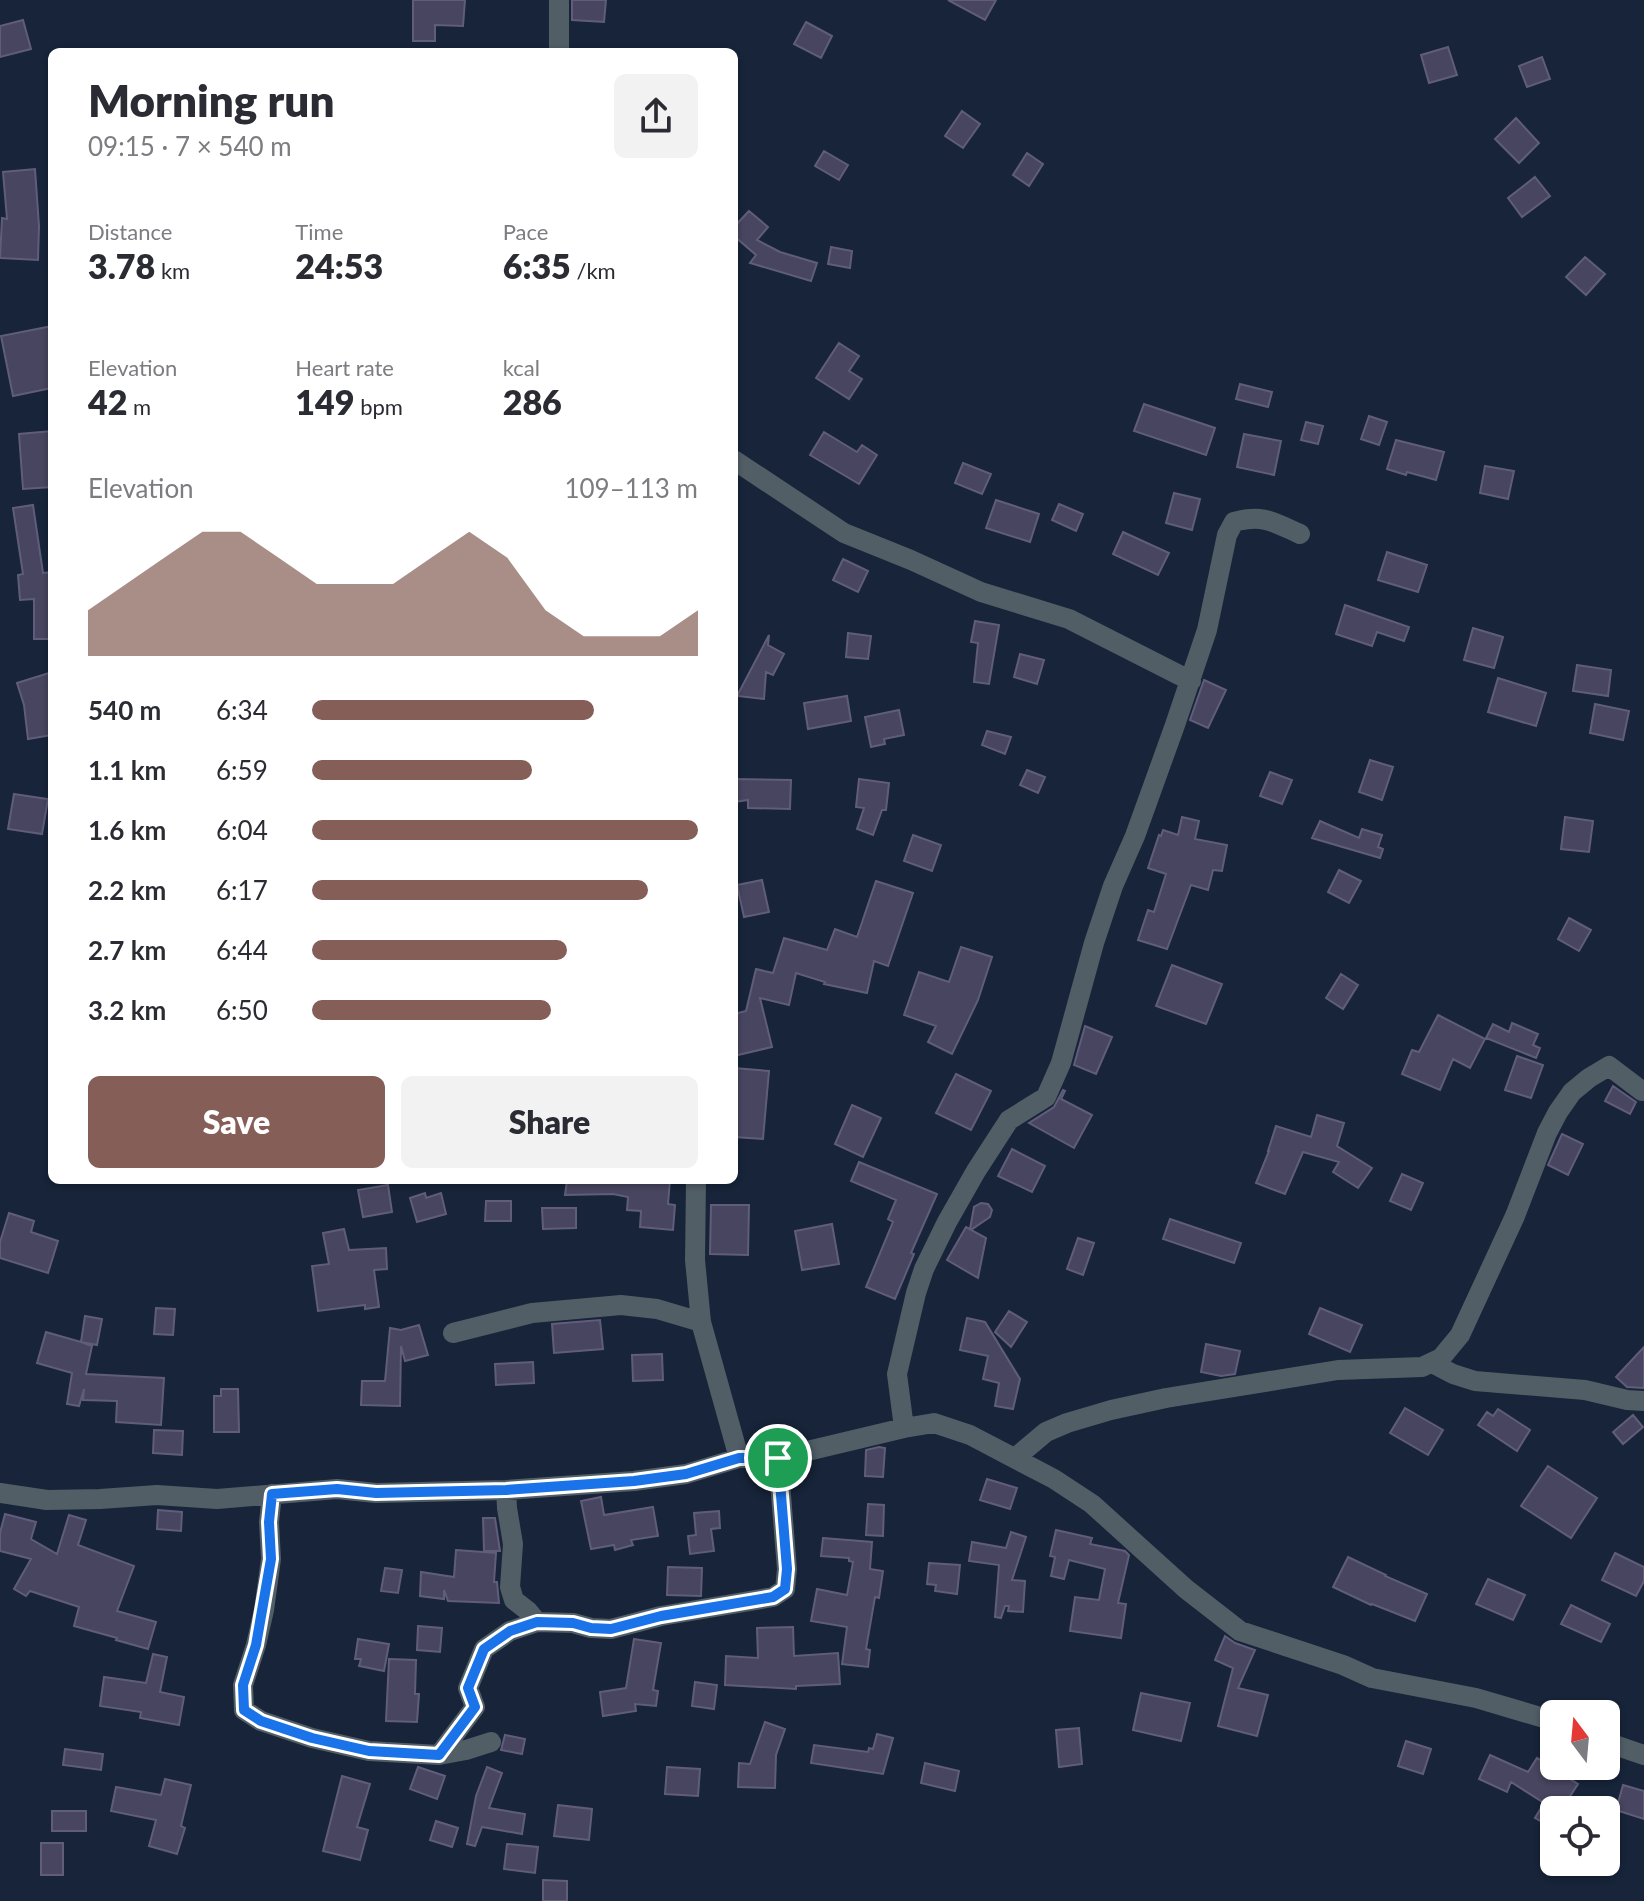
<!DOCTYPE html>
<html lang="en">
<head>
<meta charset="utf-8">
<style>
  :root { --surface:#fff; --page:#f2f2f3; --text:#2b2b33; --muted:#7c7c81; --accent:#855f57 }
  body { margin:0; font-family:Lato,sans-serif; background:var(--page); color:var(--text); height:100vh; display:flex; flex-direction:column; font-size:30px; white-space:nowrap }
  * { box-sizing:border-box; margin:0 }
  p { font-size:26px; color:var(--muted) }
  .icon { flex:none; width:44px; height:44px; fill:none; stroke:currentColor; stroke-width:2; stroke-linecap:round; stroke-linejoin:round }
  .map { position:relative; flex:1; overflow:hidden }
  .side { position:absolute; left:48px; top:48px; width:690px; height:1136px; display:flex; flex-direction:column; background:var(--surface); border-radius:12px; box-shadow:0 2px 6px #0004 }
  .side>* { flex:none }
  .needle { width:52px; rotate:344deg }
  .fabs { position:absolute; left:1540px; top:1700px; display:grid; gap:16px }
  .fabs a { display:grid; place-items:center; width:80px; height:80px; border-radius:12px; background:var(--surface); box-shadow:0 2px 6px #0004; font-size:40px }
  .pin { position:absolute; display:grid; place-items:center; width:68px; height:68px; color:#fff; margin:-34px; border:4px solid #fff; border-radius:50%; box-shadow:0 2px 8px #0007 }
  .round { display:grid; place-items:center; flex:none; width:84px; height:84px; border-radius:12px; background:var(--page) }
  .overview { display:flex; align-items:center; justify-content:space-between; height:136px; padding:0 40px }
  h1 { font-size:44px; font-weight:800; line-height:60px }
  .stats { display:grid; grid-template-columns:repeat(3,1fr); gap:12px; height:136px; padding:8px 40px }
  .stats div { display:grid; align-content:center }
  .stats b { font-size:34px; font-weight:800 }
  .stats small { font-size:22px; font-weight:400 }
  .stats p { font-size:22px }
  .chart { height:224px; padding:16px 40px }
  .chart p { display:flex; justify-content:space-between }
  .chart svg { width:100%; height:144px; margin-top:8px; fill:var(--accent); opacity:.7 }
  .cta { display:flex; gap:16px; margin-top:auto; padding:16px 40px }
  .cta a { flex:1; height:92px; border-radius:12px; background:var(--accent); color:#fff; font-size:32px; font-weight:800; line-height:92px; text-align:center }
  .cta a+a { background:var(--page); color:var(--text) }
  ul { padding:0 40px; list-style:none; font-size:26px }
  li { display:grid; grid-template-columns:128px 96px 1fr; align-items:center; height:60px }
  li i { height:20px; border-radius:10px; background:var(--accent) }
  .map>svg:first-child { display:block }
</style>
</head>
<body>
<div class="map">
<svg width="1644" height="1901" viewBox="0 0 1644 1901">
  <rect width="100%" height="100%" fill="#172439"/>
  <path fill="#47455f" stroke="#605d7a" stroke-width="2" d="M413,0H465L463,26L435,25V41H413Z
    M572,0H606L604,22L572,20Z
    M948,0H996L985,20Z
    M23,20L31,49L0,57V26Z
    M806,22L832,36L821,58L794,44Z
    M1448,47L1457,75L1429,83L1421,55Z
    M1542,57L1550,79L1527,87L1519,66Z
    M962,111L980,124L963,148L945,136Z
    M1516,118L1539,143L1519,163L1495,139Z
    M824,151L848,165L839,180L815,166Z
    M1027,153L1043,164L1029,186L1013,175Z
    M35,169L39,226L38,260L0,258L2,218L7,219L3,172Z
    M1535,177L1550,196L1522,217L1508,198Z
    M749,211L768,227L757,240L780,252L817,263L811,281L750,263L756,255L734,236V227Z
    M831,247L852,251L850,268L828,264Z
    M1585,257L1605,274L1586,295L1566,277Z
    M52,326V388L13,396L1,336Z
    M839,343L859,356L849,371L862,379L849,399L816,378Z
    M1240,384L1272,392L1268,407L1236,399Z
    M1144,404L1215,428L1206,455L1134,431Z
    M1369,416L1387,422L1379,445L1361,439Z
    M1306,422L1323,426L1318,444L1301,440Z
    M52,431V487L23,489L19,434Z
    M824,432L857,452L862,445L877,455L859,484L810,455Z
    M1244,434L1281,441L1274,475L1237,467Z
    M1396,440L1444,452L1436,480L1407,472L1406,475L1387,469Z
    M963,463L991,474L982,494L955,483Z
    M1485,466L1514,471L1508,499L1480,493Z
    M1174,493L1200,499L1192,530L1166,523Z
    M996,500L1039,514L1030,542L986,528Z
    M1059,504L1083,514L1076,531L1052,520Z
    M33,505L43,573L52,572V639H34V599L20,600L18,575L23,574L13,508Z
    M1123,532L1169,553L1158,575L1113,554Z
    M1387,552L1427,565L1418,592L1378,580Z
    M843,559L868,571L858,592L833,580Z
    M1345,605L1409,627L1404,641L1377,632L1372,646L1336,634Z
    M975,621L999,625L989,684L974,682L978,643L971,642Z
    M1473,628L1503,637L1494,668L1464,660Z
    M848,633L871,636L868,659L846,657Z
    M769,635L768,645L784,654L773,675L766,672L764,699L737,696Z
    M1020,654L1044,660L1037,684L1014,677Z
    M1577,665L1611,670L1608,696L1573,691Z
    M52,672V735L28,739L24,705L17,683Z
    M1498,678L1546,693L1536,726L1488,712Z
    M1204,680L1226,690L1208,728L1190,720Z
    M847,696L851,721L808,729L804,703Z
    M1595,704L1629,711L1623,740L1590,733Z
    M899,710L904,735L884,739L885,744L871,747L865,717Z
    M987,731L1011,737L1005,754L982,745Z
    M1370,760L1393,767L1382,800L1359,792Z
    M1027,770L1045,777L1038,793L1020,785Z
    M1270,772L1292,780L1282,804L1260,796Z
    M734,779L791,780L790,809L748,808V800L734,802Z
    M859,779L889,783L886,810H882L873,835L857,829L864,808L856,807Z
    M14,794L48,799L42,834L8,829Z
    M1182,817L1199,821L1195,839L1227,845L1222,871L1213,870L1208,890L1191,885L1167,949L1138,940L1148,910L1154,912L1166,874L1148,868L1159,835L1161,836L1163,830L1178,835Z
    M1565,817L1593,821L1589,852L1561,849Z
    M1320,821L1359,838L1362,829L1382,835L1378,847L1383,849L1380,858L1312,838Z
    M913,835L941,845L932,871L904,861Z
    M1339,870L1361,881L1349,903L1328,892Z
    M762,880L769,912L744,917L737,885Z
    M876,881L913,893L888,966L874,961L867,993L824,984L825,982L796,973L789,1005L760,998L772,1047L734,1056V1014L746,1011L756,969L773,973L784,938L827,950L835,929L857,937Z
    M1569,918L1591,930L1579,951L1558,939Z
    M961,947L992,957L978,1000L952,1054L928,1042L936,1026L904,1015L919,972L949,982Z
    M1172,965L1222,984L1206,1024L1156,1006Z
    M1341,974L1358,985L1343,1009L1326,998Z
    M1438,1015L1485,1039L1470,1068L1453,1059L1440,1090L1402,1074L1412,1050L1419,1052Z
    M1512,1023L1538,1034L1533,1045L1540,1048L1536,1058L1486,1038L1493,1024L1509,1032Z
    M1085,1026L1112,1037L1096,1074L1074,1065Z
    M1517,1056L1543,1065L1531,1098L1505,1090Z
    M734,1068L769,1071L763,1139L734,1137Z
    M956,1074L991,1091L971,1130L936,1113Z
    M1613,1086L1636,1102L1630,1114L1605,1101Z
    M1063,1090L1065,1091L1061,1099L1092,1115L1074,1148L1029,1123L1054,1107Z
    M852,1105L881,1118L863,1157L835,1144Z
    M1317,1115L1344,1123L1337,1146L1372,1168L1358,1188L1333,1172L1339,1162L1303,1152L1285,1194L1256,1183L1269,1151H1268L1276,1126L1311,1137Z
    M1562,1134L1583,1144L1568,1175L1548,1165Z
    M1012,1149L1045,1166L1032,1192L998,1176Z
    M859,1162L937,1194L911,1253L914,1254L895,1299L866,1287L893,1222L888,1219L896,1200L851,1181Z
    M1402,1174L1423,1183L1411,1210L1390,1201Z
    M567,1180H670L668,1204L675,1205L673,1230L640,1227L641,1211L627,1210L628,1197L613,1194L565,1195Z
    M388,1185L392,1212L363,1217L358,1190Z
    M425,1193L426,1198L441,1193L446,1214L417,1222L410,1198Z
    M486,1201H511V1221H485Z
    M981,1203L988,1204L992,1210L990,1217L971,1230L986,1238L978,1278L947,1260L966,1227L970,1229L974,1207Z
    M711,1205H749L748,1255L710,1254Z
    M542,1208H576V1228L543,1229Z
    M9,1213L34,1221L31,1232L58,1241L48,1273L0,1258V1242Z
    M1170,1219L1241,1243L1234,1263L1163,1239Z
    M832,1224L839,1264L802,1270L795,1231Z
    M344,1229L349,1250L386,1248L387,1269L374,1270L379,1307L365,1309V1305L318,1311L312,1266L329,1264L323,1233Z
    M1078,1238L1094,1243L1083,1275L1067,1269Z
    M156,1308L175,1309L173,1335L154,1334Z
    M1320,1308L1362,1325L1350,1352L1309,1334Z
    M1009,1311L1027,1322L1011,1347L995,1332Z
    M85,1316L102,1319L97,1345L81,1342L92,1346L86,1374L164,1378L161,1425L116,1422L117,1401L83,1400L84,1389L79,1406L67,1404L72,1373L37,1363L46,1332L81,1342Z
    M967,1318L985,1322L1020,1379L1013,1409L995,1406L999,1383L983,1379L988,1356L960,1350Z
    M600,1320L603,1349L554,1353L552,1324Z
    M419,1325L428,1355L405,1361L401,1346L400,1406L361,1405L362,1381H385L390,1328L401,1330Z
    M1206,1344L1240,1351L1235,1374L1221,1376L1201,1372Z
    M1644,1347V1388L1627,1387L1616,1377Z
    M662,1354L663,1380L633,1381L632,1355Z
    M533,1362L534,1383L496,1385L495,1364Z
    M221,1389H238L239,1432H214V1396H221Z
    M1405,1408L1443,1430L1428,1455L1390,1433Z
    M1498,1409L1530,1430L1517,1451L1478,1425L1487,1412L1493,1416Z
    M1633,1415L1643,1427L1623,1444L1613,1432Z
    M154,1430L183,1431L182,1455L153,1453Z
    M879,1447L885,1448L883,1477L865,1476L866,1450Z
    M1548,1466L1597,1498L1571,1538L1521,1506Z
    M987,1479L1017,1488L1010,1509L980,1500Z
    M601,1497L604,1515L653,1507L658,1536L631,1540L633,1545L615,1550L614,1545L591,1549L581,1501Z
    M868,1504L884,1505L883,1536L866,1535Z
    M158,1510L182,1512L181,1531L157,1529Z
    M719,1511L720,1528L711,1529L714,1551L690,1554L688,1536L696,1535L694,1513Z
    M5,1514L36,1522L31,1539L57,1554L69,1515L86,1520L78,1545L134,1566L117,1611L156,1622L148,1649L116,1640L117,1638L74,1626L79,1607L30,1591L26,1596L14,1589L31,1559L0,1551V1533Z
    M483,1518H495L500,1551H484Z
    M1056,1530L1092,1538L1090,1544L1125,1551L1129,1555L1118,1603L1126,1604L1121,1638L1070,1631L1075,1597L1099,1600L1105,1569L1069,1560L1064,1579L1051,1576L1055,1557L1050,1556Z
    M1011,1532L1026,1537L1012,1580L1025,1581L1023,1612L1008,1611L1009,1606H1005L1001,1618L995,1617L999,1565L969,1561L972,1542L1006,1548Z
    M823,1538L872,1542L870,1569L883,1571L879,1598L875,1597L866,1649L870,1650L868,1667L842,1664L847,1627L811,1621L817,1589L847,1595L853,1562L849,1561V1558L821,1556Z
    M456,1550L496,1553L494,1582H497L499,1603L448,1601L444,1590V1599L420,1596L421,1572L454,1577Z
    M1615,1553L1644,1567V1581L1636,1596L1602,1580Z
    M1348,1557L1386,1575L1385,1576L1427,1594L1415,1621L1372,1604L1371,1605L1333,1587Z
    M929,1563L960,1565L957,1594L935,1591L936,1585L927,1584Z
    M668,1567L702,1568L701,1596L667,1595Z
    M385,1568L402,1570L398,1593L381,1591Z
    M1488,1579L1525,1595L1513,1620L1476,1604Z
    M1571,1605L1610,1624L1601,1642L1561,1624Z
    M418,1626L442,1628L440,1652L417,1650Z
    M793,1627L794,1656L838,1653L840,1684L796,1686V1689L725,1685L726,1656L758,1658L757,1628Z
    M1225,1636L1235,1643L1255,1650L1238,1688L1268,1695L1257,1736L1218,1726L1233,1668L1215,1660Z
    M358,1639L389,1644L384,1671L359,1666L361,1659H355Z
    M634,1639L661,1643L653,1690L658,1691L656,1706L635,1704L636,1711L603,1716L600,1692L626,1688Z
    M153,1654L167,1657L160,1692L184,1697L179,1725L140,1718L141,1712L100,1706L104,1677L146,1683Z
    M389,1659L416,1660L415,1694H419L417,1722L386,1721Z
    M695,1682L717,1685L714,1709L692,1706Z
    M1141,1693L1190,1703L1181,1741L1133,1730Z
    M765,1722L785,1729L776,1755L775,1788L738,1787L739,1763L750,1764Z
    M1079,1728L1082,1764L1059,1767L1056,1730Z
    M877,1734L893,1738L883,1774L811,1763L814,1745L868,1752L869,1748L873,1749Z
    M505,1735L525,1739L522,1754L501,1750Z
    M1406,1741L1431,1749L1423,1774L1398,1766Z
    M65,1749L103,1754L101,1770L63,1765Z
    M1490,1755L1528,1772L1537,1758L1578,1784L1561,1810H1554V1829L1535,1818L1544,1803L1511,1782L1507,1792L1479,1779Z
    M925,1763L959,1771L955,1791L921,1783Z
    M418,1767L445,1776L437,1799L410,1789Z
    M487,1767L502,1773L489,1808L525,1814L522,1834L482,1827L475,1846L467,1844L476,1796Z
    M667,1767L700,1769L698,1796L665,1794Z
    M342,1776L370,1784L357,1827L368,1830L360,1860L323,1851Z
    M165,1779L191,1785L181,1826L185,1828L177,1854L149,1846L156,1820L111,1811L116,1787L161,1795Z
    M1623,1785L1644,1791V1819L1616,1810Z
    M558,1805L592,1809L589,1840L554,1836Z
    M52,1811H86V1831H52Z
    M436,1821L458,1828L452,1847L430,1840Z
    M41,1843H63V1875H41Z
    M507,1844L538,1847L535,1873L504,1869Z
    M543,1880L567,1881V1901H543Z"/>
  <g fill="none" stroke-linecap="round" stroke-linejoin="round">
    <path stroke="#515e66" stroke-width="20" d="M559,0V52
      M734,460L844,533L911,560L981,592L1069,619L1191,681
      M696,1180L695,1260L701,1322L739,1458
      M453,1333L532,1313L621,1305L657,1309L701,1322
      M1432,1363L1453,1374L1475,1381L1585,1390L1627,1400L1644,1401
      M904,1428L897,1374L916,1293L924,1269L947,1222L976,1171L1009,1120L1046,1097L1061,1063L1094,943L1113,886L1135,836L1175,725L1207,630L1227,535L1234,522C1264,514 1273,522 1300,534
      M1015,1458L1046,1432L1067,1423L1111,1410L1166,1398L1338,1370L1422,1367L1441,1358L1460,1335L1515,1216L1547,1133L1558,1112L1572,1092L1589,1078L1609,1066L1642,1091
      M506,1490L507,1508L513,1544L510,1587L514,1600L528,1611L537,1622
      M0,1493L47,1500L100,1499L157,1495L217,1499L337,1489L376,1493L506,1490L634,1481L686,1474L739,1458H778L904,1428L934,1423L970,1435L1054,1479L1092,1504L1186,1589L1240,1631L1343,1665L1372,1678L1476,1698L1554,1721
      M272,1494L269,1522L271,1559L264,1610L256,1645L243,1685L244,1710L261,1721L312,1738L369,1751L439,1755L475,1707L468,1688L484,1649L510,1631L537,1622L573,1623L591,1628L611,1629L661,1616L773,1597L785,1589L787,1569L778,1458
      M1606,1742L1644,1755
      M439,1755L466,1750L491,1742"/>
  </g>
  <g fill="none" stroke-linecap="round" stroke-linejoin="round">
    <g stroke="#fff" stroke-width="16">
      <path id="route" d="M739,1458H778L787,1569L785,1589L773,1597L661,1616L611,1629L591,1628L573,1623L537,1622L510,1631L484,1649L468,1688L475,1707L439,1755L369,1751L312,1738L261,1721L244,1710L243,1685L256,1645L271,1559L269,1522L272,1494L337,1489L376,1493L506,1490L634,1481L686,1474Z"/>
    </g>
    <use href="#route" stroke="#1a73e8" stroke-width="10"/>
  </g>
</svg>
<div class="fabs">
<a><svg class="needle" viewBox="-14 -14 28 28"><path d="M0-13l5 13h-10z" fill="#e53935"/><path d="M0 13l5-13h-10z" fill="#7c7c81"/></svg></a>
<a><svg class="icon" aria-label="locate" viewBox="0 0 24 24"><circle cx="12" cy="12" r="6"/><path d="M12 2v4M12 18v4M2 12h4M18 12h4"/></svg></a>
</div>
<div class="pin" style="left:778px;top:1458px;background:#1e9e55"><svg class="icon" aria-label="arrive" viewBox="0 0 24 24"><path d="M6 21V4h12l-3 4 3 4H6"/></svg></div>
<section class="side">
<div class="overview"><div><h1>Morning run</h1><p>09:15 · 7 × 540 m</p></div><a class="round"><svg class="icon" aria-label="share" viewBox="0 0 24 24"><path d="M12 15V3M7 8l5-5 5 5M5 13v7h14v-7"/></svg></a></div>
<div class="stats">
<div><p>Distance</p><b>3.78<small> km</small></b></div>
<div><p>Time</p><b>24:53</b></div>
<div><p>Pace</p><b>6:35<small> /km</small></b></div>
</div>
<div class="stats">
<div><p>Elevation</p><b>42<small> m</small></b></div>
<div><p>Heart rate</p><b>149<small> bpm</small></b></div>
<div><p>kcal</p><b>286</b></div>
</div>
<div class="chart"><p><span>Elevation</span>109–113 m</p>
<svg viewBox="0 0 160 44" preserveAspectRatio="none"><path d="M0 44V30L10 22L20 14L30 6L40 6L50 14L60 22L70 22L80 22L90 14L100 6L110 14L120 30L130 38L140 38L150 38L160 30V44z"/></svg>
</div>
<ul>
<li><b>540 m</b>6:34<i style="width:73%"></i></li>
<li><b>1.1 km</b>6:59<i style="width:57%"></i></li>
<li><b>1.6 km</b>6:04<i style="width:100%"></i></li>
<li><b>2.2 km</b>6:17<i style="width:87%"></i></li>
<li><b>2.7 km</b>6:44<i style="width:66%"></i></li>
<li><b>3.2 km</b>6:50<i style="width:62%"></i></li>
</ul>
<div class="cta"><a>Save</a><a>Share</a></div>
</section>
</div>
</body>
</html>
